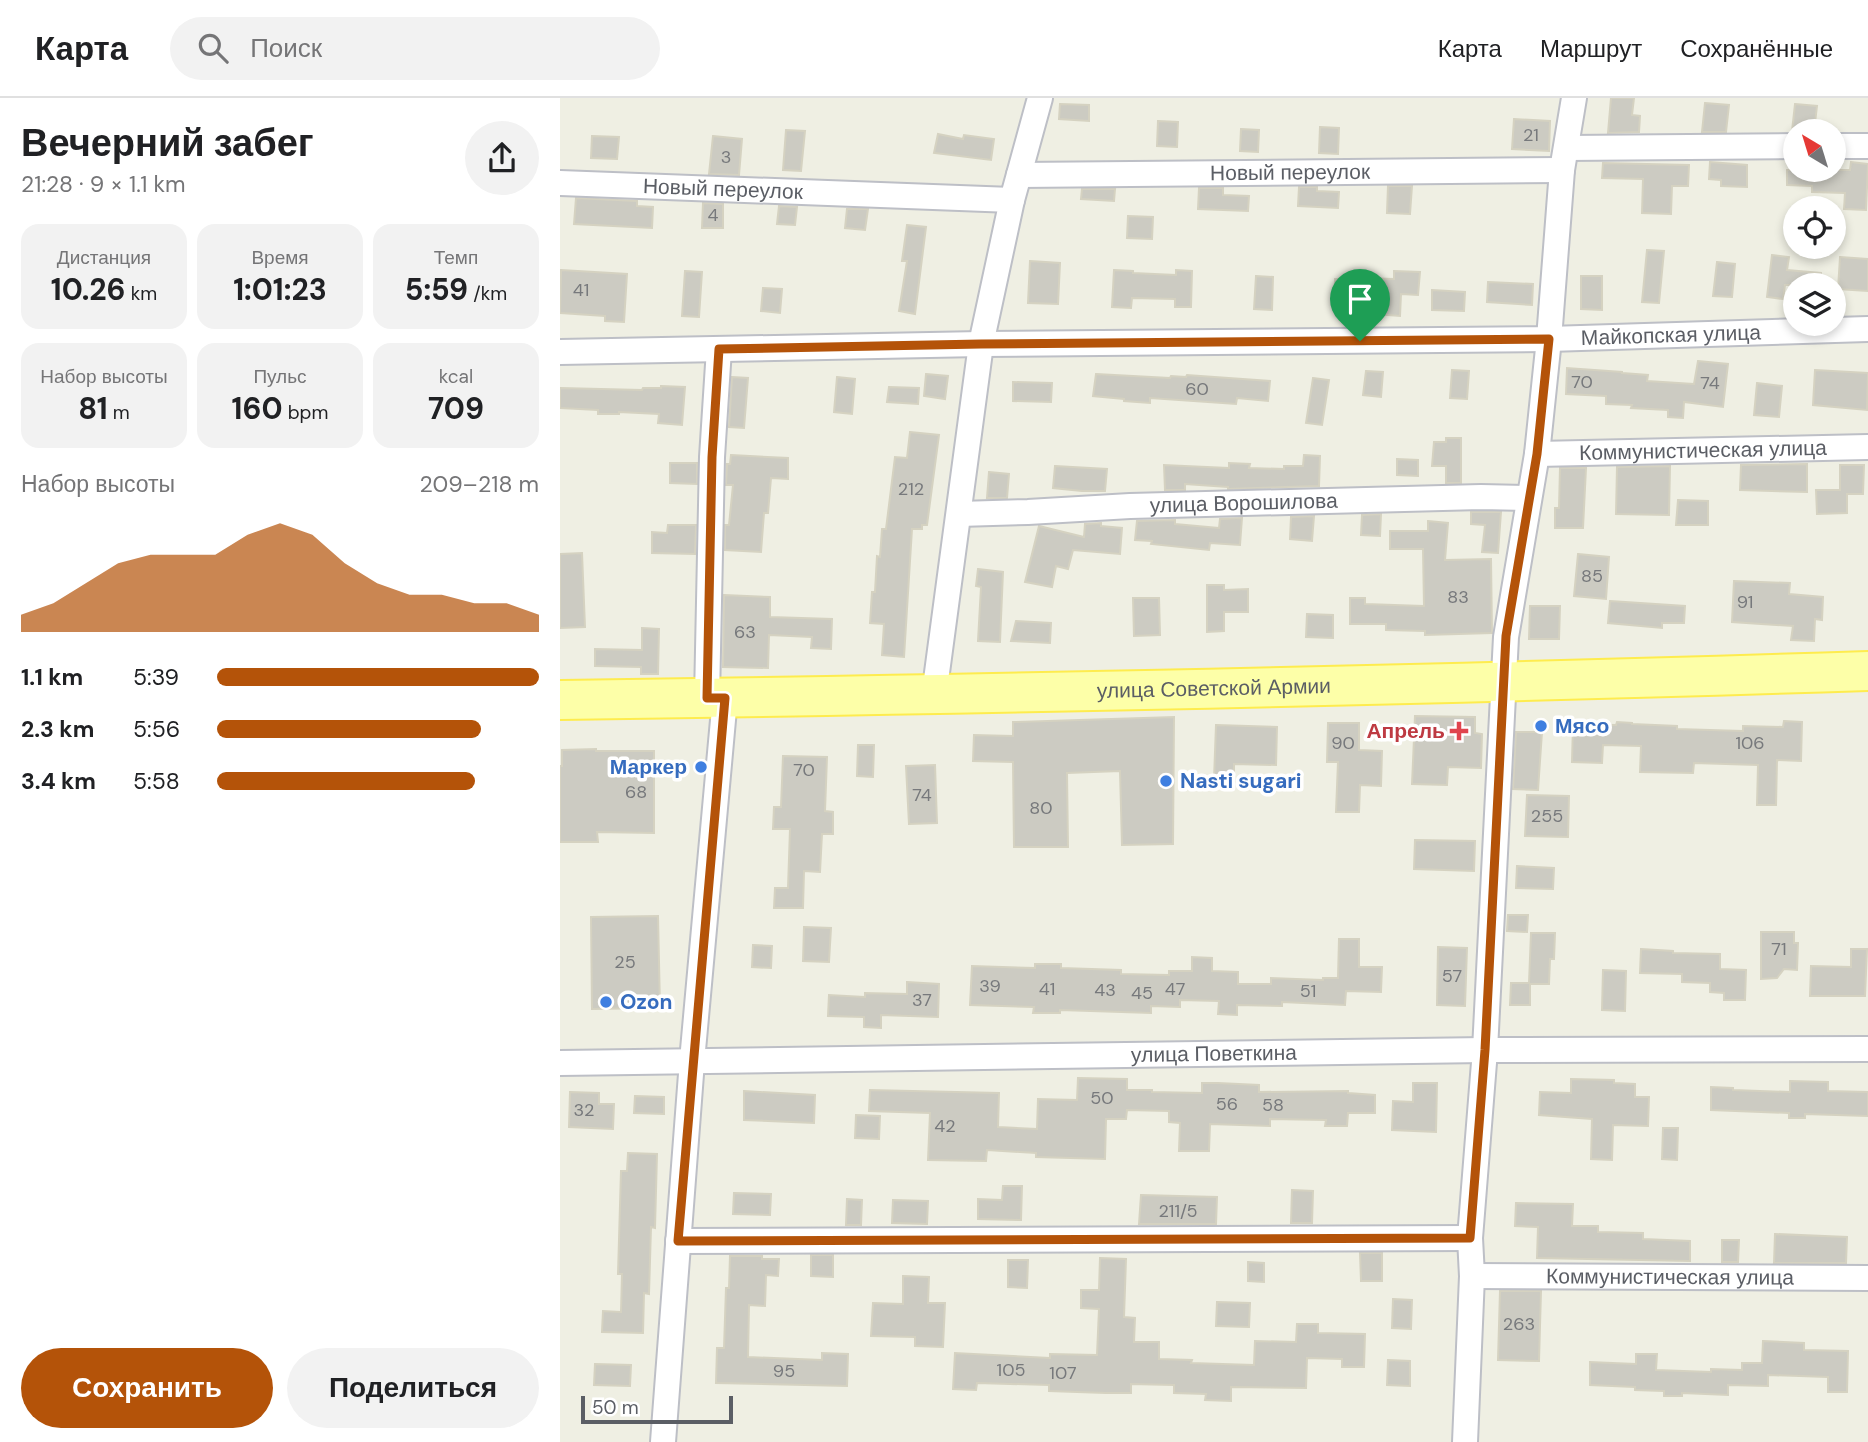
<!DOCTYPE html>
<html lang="ru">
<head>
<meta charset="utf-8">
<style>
  :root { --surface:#fff; --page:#f2f2f2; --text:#202124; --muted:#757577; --line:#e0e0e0; --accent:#b45309 }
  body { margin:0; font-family:"DM Sans",sans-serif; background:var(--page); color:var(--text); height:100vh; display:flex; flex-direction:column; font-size:26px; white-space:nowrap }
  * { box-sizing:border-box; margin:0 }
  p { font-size:23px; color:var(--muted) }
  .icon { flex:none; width:38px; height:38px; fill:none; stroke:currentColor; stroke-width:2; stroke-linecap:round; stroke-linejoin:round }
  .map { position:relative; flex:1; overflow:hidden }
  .side { display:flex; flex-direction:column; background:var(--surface); width:560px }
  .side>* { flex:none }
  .needle { width:46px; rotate:322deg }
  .fabs { position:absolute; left:1223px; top:21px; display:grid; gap:14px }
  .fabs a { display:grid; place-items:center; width:63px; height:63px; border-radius:50%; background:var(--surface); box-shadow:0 4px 10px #0003; font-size:35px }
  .scale { position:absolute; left:21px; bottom:18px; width:152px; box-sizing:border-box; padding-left:7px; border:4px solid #5b5e65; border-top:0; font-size:19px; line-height:24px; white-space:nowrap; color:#5b5e65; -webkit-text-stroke:5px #fff; paint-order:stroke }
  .pin { position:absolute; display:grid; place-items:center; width:60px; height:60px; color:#fff; margin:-72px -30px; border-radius:50% 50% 50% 0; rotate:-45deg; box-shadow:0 0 7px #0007 }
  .pin .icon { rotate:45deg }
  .round { display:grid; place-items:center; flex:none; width:74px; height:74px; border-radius:37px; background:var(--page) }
  .overview { display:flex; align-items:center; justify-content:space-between; height:119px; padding:0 21px }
  h1 { font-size:38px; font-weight:700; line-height:52px }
  .metrics { display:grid; grid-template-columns:repeat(3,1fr); gap:10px; height:119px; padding:7px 21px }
  .metrics div { display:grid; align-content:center; border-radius:18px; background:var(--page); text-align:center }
  .metrics b { font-size:30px; font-weight:700 }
  .metrics small { font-size:19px; font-weight:400 }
  .metrics p { font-size:19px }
  .chart { height:196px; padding:14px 21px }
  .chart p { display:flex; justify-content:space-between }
  .chart svg { width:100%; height:126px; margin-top:7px; fill:var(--accent); opacity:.7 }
  .action { display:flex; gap:14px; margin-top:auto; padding:14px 21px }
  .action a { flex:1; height:80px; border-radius:42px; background:var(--accent); color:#fff; font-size:28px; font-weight:700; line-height:80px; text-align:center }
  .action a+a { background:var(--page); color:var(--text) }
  ul { padding:0 21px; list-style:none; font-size:23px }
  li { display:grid; grid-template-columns:112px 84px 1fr; align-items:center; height:52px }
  li i { height:18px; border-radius:9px; background:var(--accent) }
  header { display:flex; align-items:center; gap:42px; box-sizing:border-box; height:98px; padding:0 35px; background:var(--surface); border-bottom:2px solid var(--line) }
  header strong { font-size:33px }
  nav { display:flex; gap:38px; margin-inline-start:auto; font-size:24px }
  .search { width:490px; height:63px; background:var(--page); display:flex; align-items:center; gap:18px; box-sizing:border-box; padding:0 24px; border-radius:38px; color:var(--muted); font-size:26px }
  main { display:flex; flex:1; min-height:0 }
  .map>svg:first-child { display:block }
</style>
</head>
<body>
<header>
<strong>Карта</strong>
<div class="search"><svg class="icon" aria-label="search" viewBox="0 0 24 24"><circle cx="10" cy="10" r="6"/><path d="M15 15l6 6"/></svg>Поиск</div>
<nav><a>Карта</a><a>Маршрут</a><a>Сохранённые</a></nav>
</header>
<main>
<section class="side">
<div class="overview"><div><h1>Вечерний забег</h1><p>21:28 · 9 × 1.1 km</p></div><a class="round"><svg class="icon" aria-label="share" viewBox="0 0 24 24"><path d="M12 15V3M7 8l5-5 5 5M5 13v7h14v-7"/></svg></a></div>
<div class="metrics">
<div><p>Дистанция</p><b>10.26<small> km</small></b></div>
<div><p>Время</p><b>1:01:23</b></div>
<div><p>Темп</p><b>5:59<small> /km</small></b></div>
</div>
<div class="metrics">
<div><p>Набор высоты</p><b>81<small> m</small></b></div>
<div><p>Пульс</p><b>160<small> bpm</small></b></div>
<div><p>kcal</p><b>709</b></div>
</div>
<div class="chart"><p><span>Набор высоты</span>209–218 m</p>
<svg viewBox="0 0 160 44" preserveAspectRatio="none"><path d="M0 44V38L10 34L20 27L30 20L40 17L50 17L60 17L70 10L80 6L90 10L100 20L110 27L120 31L130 31L140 34L150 34L160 38V44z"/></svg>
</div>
<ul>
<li><b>1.1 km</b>5:39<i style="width:100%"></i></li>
<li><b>2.3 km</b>5:56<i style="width:82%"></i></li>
<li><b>3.4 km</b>5:58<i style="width:80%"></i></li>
</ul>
<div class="action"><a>Сохранить</a><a>Поделиться</a></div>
</section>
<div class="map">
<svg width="1308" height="1344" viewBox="0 0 1308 1344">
  <rect width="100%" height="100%" fill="#efefe3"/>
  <path fill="#cccbc2" stroke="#d5d2c1" stroke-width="2" d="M1051,0H1074L1072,17L1080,18L1079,34L1048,35Z
    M1145,5L1169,7L1166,34H1142Z
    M500,6L529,7V23L499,21Z
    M1235,6L1257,8L1254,33H1232Z
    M954,21L990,23L989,53L952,51Z
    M598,23L618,24L617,49L597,48Z
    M760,29L779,30L778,56L759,55Z
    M681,31L699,32L698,54L680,53Z
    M226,32L245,33L241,73L223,72Z
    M378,36L403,41L404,37L434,41L431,62L374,55Z
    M32,38L59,39L57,61L31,60Z
    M153,38L182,41L179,77L149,76Z
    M1150,64L1187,67V89L1161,88V82L1149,81Z
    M1291,64L1308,66L1306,112L1284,111L1285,95L1252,94V88L1227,87V72H1290Z
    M1043,65L1129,67L1128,88H1112L1111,116L1082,115L1083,81L1042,80Z
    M828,88H852L850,116L827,115Z
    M739,89H757V93L779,94L778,110L738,108Z
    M639,90H663V97L689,98L688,113L638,111Z
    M522,91H555L554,103L521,101Z
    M16,100L77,103V108L93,109L92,130L14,126Z
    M143,105L163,106V130H142Z
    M219,108L237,109L235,127L217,126Z
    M287,111H308L305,132L285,130Z
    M568,118L593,119L592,141L567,140Z
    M347,127L366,129L355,216L339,213L347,163H342Z
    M1087,152L1104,153L1099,205L1082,204Z
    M1212,157L1229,159L1227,172L1261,175V187H1225L1223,201L1207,199Z
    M1280,159L1308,161V193L1278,191Z
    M470,163L500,165L498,206L468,205Z
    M1157,164L1175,166L1172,199L1153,198Z
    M1,172L67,176L64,224L45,223V218L0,215Z
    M554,172L573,173V175L616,177V172L632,173L631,209H615V201L572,200L571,210L552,209Z
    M125,173L142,174L139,219L122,218Z
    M834,173L860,174L858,197L841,196L840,218L774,213L775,181L805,182V180L834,181Z
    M696,178L713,179L712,212L694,211Z
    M1021,178H1042V212L1021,211Z
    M928,184L973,186L972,207L927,204Z
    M203,190L222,191L220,215L201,213Z
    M872,192L905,194L904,213L872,212Z
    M1138,263L1168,266L1163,309L1124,304L1123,320L1108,319V312L1071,310L1072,307L1046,306V298L1006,296L1007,270L1062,274V275L1088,277L1087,283L1134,286Z
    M892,272L909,273L907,301L890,300Z
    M1255,272L1308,275L1307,312L1253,307Z
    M806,273L823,274L821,299L803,297Z
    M366,276L388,278L385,301L364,298Z
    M536,276L610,280L611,278L626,279L627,277L710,283L708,303L677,300L676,306L590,300V305L564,303V301L533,298Z
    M172,279L188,280L184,330L169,329Z
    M277,279L295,281L292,316L274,314Z
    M753,280L769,282L762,327L746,325Z
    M453,284L492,285L491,304L453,303Z
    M1197,285L1222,288L1219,319L1194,317Z
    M101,288L125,289L122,327L98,325L99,316L59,314V316H38V312L0,310V290L82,292L83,290H101Z
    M329,289L359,290L358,306L327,304Z
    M350,334L379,337L367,427H362V431H352L344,559L322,557L324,526L310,525L312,494H315L317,458L320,459L322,431H326L335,359L347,360Z
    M886,340H901V385H886V368H872L874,344H886Z
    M171,357L228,360V381L211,380L208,415H204L201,454L165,452V427H169L173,387H166L167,366H170Z
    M744,357L760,358L759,388L668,391V389L625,386V392H605L604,367L669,370V365L690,366L689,370L724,371V368H743Z
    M837,361L858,362V378L837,377Z
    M110,365H137V386L110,385Z
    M1247,366V394L1180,392L1181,367Z
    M1280,367H1304L1303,396H1287V415L1257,416L1256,392H1280Z
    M495,368L547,371L545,393H522L493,390Z
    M1110,368L1109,417L1056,416L1057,369Z
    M1000,370H1026L1023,430H995V410H999Z
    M429,374L449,376L447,400H427Z
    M1118,402L1148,403V427H1116Z
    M911,414H941L938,455L922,454L925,427L911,426Z
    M821,416L820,438L801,437L802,417Z
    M754,418L752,443L730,441L731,419Z
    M682,420L680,447L650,445L649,452L591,446L592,443L575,442L577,423L615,422V426L659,430L660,421Z
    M868,423L888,425L885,462L931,461L932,535L865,537V533L826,532V526H790V500H805V506L864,508L863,451H830V433H868Z
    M541,425V428L562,430L560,456L513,452L508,471L496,468L492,489L465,484L479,428L524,439L525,426Z
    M108,427H136L135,456L92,455V434L107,435Z
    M22,455L25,529L0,530V456Z
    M1018,456L1049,459L1046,501L1014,498Z
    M418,471L443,474L440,544L418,543L421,489L416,488Z
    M1174,483L1230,485L1229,496L1263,499L1262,522L1255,521L1254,543L1231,542L1233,528L1172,524Z
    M647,487H664V492L688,491V514H664V533L647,534Z
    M164,497L210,499V519L272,521L271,551L251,550L252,539L209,537L208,570L163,569Z
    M573,500H599L600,537L574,538Z
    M1050,503L1125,508L1124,525H1102V530L1048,525Z
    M970,508H1000L999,541H969Z
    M747,516L773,517V540L746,539Z
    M456,523L491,525L490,545L451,543Z
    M82,530L99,531L98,576H81V569L35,568V551L82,552Z
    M855,618L915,619V635L922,636L921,670L888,669L887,687L852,686Z
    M614,619L613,746L562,747L560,673L507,675L508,749H454L453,664L413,663L414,637L453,638V624Z
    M1224,623L1242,624L1241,663L1217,662L1216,707H1197L1198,667L1134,665L1133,675L1080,674L1081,648L1043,647L1042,665L1012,664L1013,626L1056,627L1057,624L1072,625V626L1117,628V631L1183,633V628L1223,629Z
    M768,625H799V652L822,653L821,688L800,687L799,714H776L778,664H767Z
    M656,627L717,629L716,667L674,666V681H654Z
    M956,634H982L978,692L953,691Z
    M298,647H314L313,679L297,678Z
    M36,651V653H94V735L37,734L38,744H0V668H2V652Z
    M223,658L267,659L265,713L273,714V736H262L260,774L244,773L243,810H214L215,790H228L230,731H213L214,709H221Z
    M375,667L377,725L349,726L346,668Z
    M967,697L1009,698L1008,739L965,738Z
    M855,742L915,743L914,773L854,771Z
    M957,768L994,770L993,791L956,790Z
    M948,817H968L967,834L947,833Z
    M98,818L100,910L32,911L31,819Z
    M244,829L271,830L269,864L243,863Z
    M1201,834H1234V845H1238L1237,872L1224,871L1217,880L1201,881Z
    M971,835H995L994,861H990L989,886H970V907H950L951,885H969Z
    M779,841H799V869H822L821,894L786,893L785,907L722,904V908L677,907V917L658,916L659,903L620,902V909L591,908V915L500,912V915H473L474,909L410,907L412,868L475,870V866H501V870L561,872V876L609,877V873H632V859L652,860V873L678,874V886H711V880L763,882V880H778Z
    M193,847L212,848L211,870L192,869Z
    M878,849L907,850L905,908L877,907Z
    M1081,851L1113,853V855L1160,856V871L1186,872L1185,902H1164V895L1150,894V885L1122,884V876L1080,875Z
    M1291,851H1307L1305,898H1250L1251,868L1291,869Z
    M1043,872L1066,873L1065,913L1042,912Z
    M347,884L379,886L378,919L321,917V930L304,929V919L268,918L269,897L305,899V895L347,896Z
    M518,980L567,981V992H592V994L642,995V985H658L699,987V994L788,993V995L815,997V1015H788L787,1028H765L766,1022L710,1021V1028L650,1026L649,1053H619L620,1025L609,1024V1013L567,1012L566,1021H546L545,1061L476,1059V1055L427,1052L426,1063L368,1062L370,1015L309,1013L310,992L439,995L438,1029L477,1031L478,1001L517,1002Z
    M1011,981L1054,982V985L1075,986V999H1089L1088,1028L1053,1027L1052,1062L1031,1061L1032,1021L979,1017L980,994L1011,995Z
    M1230,983L1268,984V993L1308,994V1018L1245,1016V1020H1229V1015L1151,1012V989L1173,990V992L1230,994Z
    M853,985H877L876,1034L832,1032L833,1003L853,1004Z
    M184,993L255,997L254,1025L184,1022Z
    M10,994L39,995V1006H54L53,1031L9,1029Z
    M75,998L104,999V1016L74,1015Z
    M296,1017L320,1018L319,1041L295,1040Z
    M1103,1030H1118L1117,1062L1102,1061Z
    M68,1055L97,1056L95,1130L91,1129L89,1196L84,1195L83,1235L42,1234L43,1213L61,1214L62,1176H58L61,1073H67Z
    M443,1088H462L461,1122L418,1121V1101L442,1102Z
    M732,1092L753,1093L752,1125H731Z
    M174,1095L211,1096L210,1117L173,1116Z
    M581,1097L657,1099L656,1126H579Z
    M287,1101L302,1102L301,1127H286Z
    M333,1102L368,1103L367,1126L332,1125Z
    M956,1105L1013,1106L1012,1128H1038V1134L1083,1135V1141L1130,1143V1163L977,1160L978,1129L955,1128Z
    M1215,1136L1287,1139L1286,1165H1214Z
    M1162,1142H1179L1178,1164H1162Z
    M800,1155H822V1183H801Z
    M251,1157H273V1179L251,1178Z
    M170,1158H202V1161H219L218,1178L206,1177L205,1208L189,1207L188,1259L262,1262V1255L288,1256L287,1288L156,1285L157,1250H164L166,1190H169Z
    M540,1160L566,1161L564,1219L575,1220L574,1244H599V1261L632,1262L631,1265L694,1267L695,1243L736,1244L737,1226H758V1235L805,1236L804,1269H782V1261L747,1260L746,1290L671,1289V1303L645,1302L646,1296L614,1295V1287L571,1286V1295H546L489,1293V1287L417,1285L416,1292L393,1291L395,1255L490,1260V1256L537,1257L539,1211L521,1210V1192H539Z
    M448,1162H468L467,1190L448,1189Z
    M688,1164L704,1165V1184L688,1183Z
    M343,1178L369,1179L368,1205H385L383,1249L355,1248V1239L311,1238L313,1205L343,1206Z
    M940,1193H981L979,1263L938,1262Z
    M833,1201L852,1202L851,1231L832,1230Z
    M657,1204L690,1205L689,1229L656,1228Z
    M1203,1243L1244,1245V1252L1288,1253L1287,1294H1268V1279L1208,1277V1288L1168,1287V1297L1122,1295V1298H1104V1293L1075,1292V1289L1030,1287V1264L1076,1266V1256H1097L1096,1272L1151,1274V1271L1182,1272V1265H1202Z
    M828,1262L850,1263V1288L827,1287Z
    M35,1266L71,1267L70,1288L34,1287Z"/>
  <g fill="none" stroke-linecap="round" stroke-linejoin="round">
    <g stroke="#bdbfc6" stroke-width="28">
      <g id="minor">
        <path d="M1274,48H1308"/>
        <path d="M1007,50L1236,48"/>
        <path id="s1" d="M459,77L1002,72"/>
        <path id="s2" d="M0,85L452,102"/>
        <path id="s3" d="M0,254L421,246L989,241L1308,231"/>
        <path id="s4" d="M977,356L1308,349"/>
        <path id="s5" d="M399,416L468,414L570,408L921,399L969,400"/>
        <path d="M374,597L421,246L452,102L480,0"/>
        <path d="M147,600L152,359L159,251"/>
        <path id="s6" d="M0,965L925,952L1308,951"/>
        <path d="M118,1143L910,1140"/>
        <path id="s7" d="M912,1178L1308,1180"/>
        <path d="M103,1344L132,963L165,600"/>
        <path d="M905,1344L912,1178L910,1140L925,952L946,539L977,356L989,241L1002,72L1014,0"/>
      </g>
    </g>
    <g stroke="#feec4e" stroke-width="42">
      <g id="primary">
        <path id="s8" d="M0,602C436,596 872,587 1308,573"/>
      </g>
    </g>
    <use href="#minor" stroke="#fff" stroke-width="24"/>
    <use href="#primary" stroke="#fdffa8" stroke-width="38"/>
  </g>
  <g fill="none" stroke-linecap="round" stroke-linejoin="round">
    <g stroke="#fff" stroke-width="14">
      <path id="route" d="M989,241L977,356L946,538L925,952L910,1140L118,1143L165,600H147L152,359L159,251L421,246Z"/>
    </g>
    <use href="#route" stroke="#b45309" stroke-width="9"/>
  </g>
  <g fill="#3f7fe0" stroke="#fff" stroke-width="2.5">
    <circle cx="981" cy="628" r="7"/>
    <circle cx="141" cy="669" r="7"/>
    <circle cx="606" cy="683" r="7"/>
    <circle cx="46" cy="904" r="7"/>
  </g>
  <path fill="#e0444e" stroke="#fff" stroke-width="2.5" d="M895.5 622.5h7v7h7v7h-7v7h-7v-7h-7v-7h7z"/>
  <g text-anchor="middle" stroke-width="7" stroke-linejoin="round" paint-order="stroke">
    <g font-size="18" fill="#77797c">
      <text x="971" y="43">21</text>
      <text x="166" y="65">3</text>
      <text x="153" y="123">4</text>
      <text x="21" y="198">41</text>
      <text x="1022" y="290">70</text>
      <text x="1150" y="291">74</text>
      <text x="637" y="297">60</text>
      <text x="351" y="397">212</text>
      <text x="1032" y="484">85</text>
      <text x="898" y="505">83</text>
      <text x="1185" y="510">91</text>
      <text x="185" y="540">63</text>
      <text x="783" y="651">90</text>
      <text x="1190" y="651">106</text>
      <text x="244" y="678">70</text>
      <text x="76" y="700">68</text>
      <text x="362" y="703">74</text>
      <text x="481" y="716">80</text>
      <text x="987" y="724">255</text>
      <text x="1219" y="857">71</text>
      <text x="65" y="870">25</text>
      <text x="892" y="884">57</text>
      <text x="430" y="894">39</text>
      <text x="487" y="897">41</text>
      <text x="615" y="897">47</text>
      <text x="545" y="898">43</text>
      <text x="748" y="899">51</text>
      <text x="582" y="901">45</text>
      <text x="362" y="908">37</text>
      <text x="542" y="1006">50</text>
      <text x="667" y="1012">56</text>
      <text x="713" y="1013">58</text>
      <text x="24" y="1018">32</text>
      <text x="385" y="1034">42</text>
      <text x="618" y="1119">211/5</text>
      <text x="959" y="1232">263</text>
      <text x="451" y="1278">105</text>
      <text x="224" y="1279">95</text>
      <text x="503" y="1281">107</text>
    </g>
    <g font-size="21" fill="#5b5e65" stroke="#fff">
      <text dy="7" stroke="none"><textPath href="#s1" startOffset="271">Новый переулок</textPath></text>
      <text dy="7" stroke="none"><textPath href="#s2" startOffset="163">Новый переулок</textPath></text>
      <text dy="7" stroke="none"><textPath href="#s3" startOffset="1111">Майкопская улица</textPath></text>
      <text dy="7" stroke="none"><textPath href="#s4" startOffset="166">Коммунистическая улица</textPath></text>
      <text dy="7" stroke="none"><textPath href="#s5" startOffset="285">улица Ворошилова</textPath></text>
      <text dy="7" stroke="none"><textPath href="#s8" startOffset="654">улица Советской Армии</textPath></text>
      <text dy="7" stroke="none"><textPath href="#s6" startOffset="654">улица Поветкина</textPath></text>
      <text dy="7" stroke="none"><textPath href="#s7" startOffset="198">Коммунистическая улица</textPath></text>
    </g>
    <g font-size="21" font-weight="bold" fill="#366cbe" stroke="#fff" text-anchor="start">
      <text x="995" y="635">Мясо</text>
      <text x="127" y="676" text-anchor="end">Маркер</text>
      <text x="620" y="690">Nasti sugari</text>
      <text x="60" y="911">Ozon</text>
    </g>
    <g font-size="21" font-weight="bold" fill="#be3a42" stroke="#fff" text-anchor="end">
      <text x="885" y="640">Апрель</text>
    </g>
  </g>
</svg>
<div class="fabs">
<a><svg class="needle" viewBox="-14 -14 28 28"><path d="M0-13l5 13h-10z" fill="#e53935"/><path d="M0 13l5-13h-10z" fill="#757577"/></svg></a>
<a><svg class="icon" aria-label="locate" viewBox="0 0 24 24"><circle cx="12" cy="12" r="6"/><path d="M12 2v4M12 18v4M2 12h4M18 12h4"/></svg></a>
<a><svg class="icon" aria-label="layers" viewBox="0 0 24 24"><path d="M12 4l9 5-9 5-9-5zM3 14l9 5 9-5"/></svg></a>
</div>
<div class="scale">50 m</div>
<div class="pin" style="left:800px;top:243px;background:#1e9e55"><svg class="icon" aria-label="arrive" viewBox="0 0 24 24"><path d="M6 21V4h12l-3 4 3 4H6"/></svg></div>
</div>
</main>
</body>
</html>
